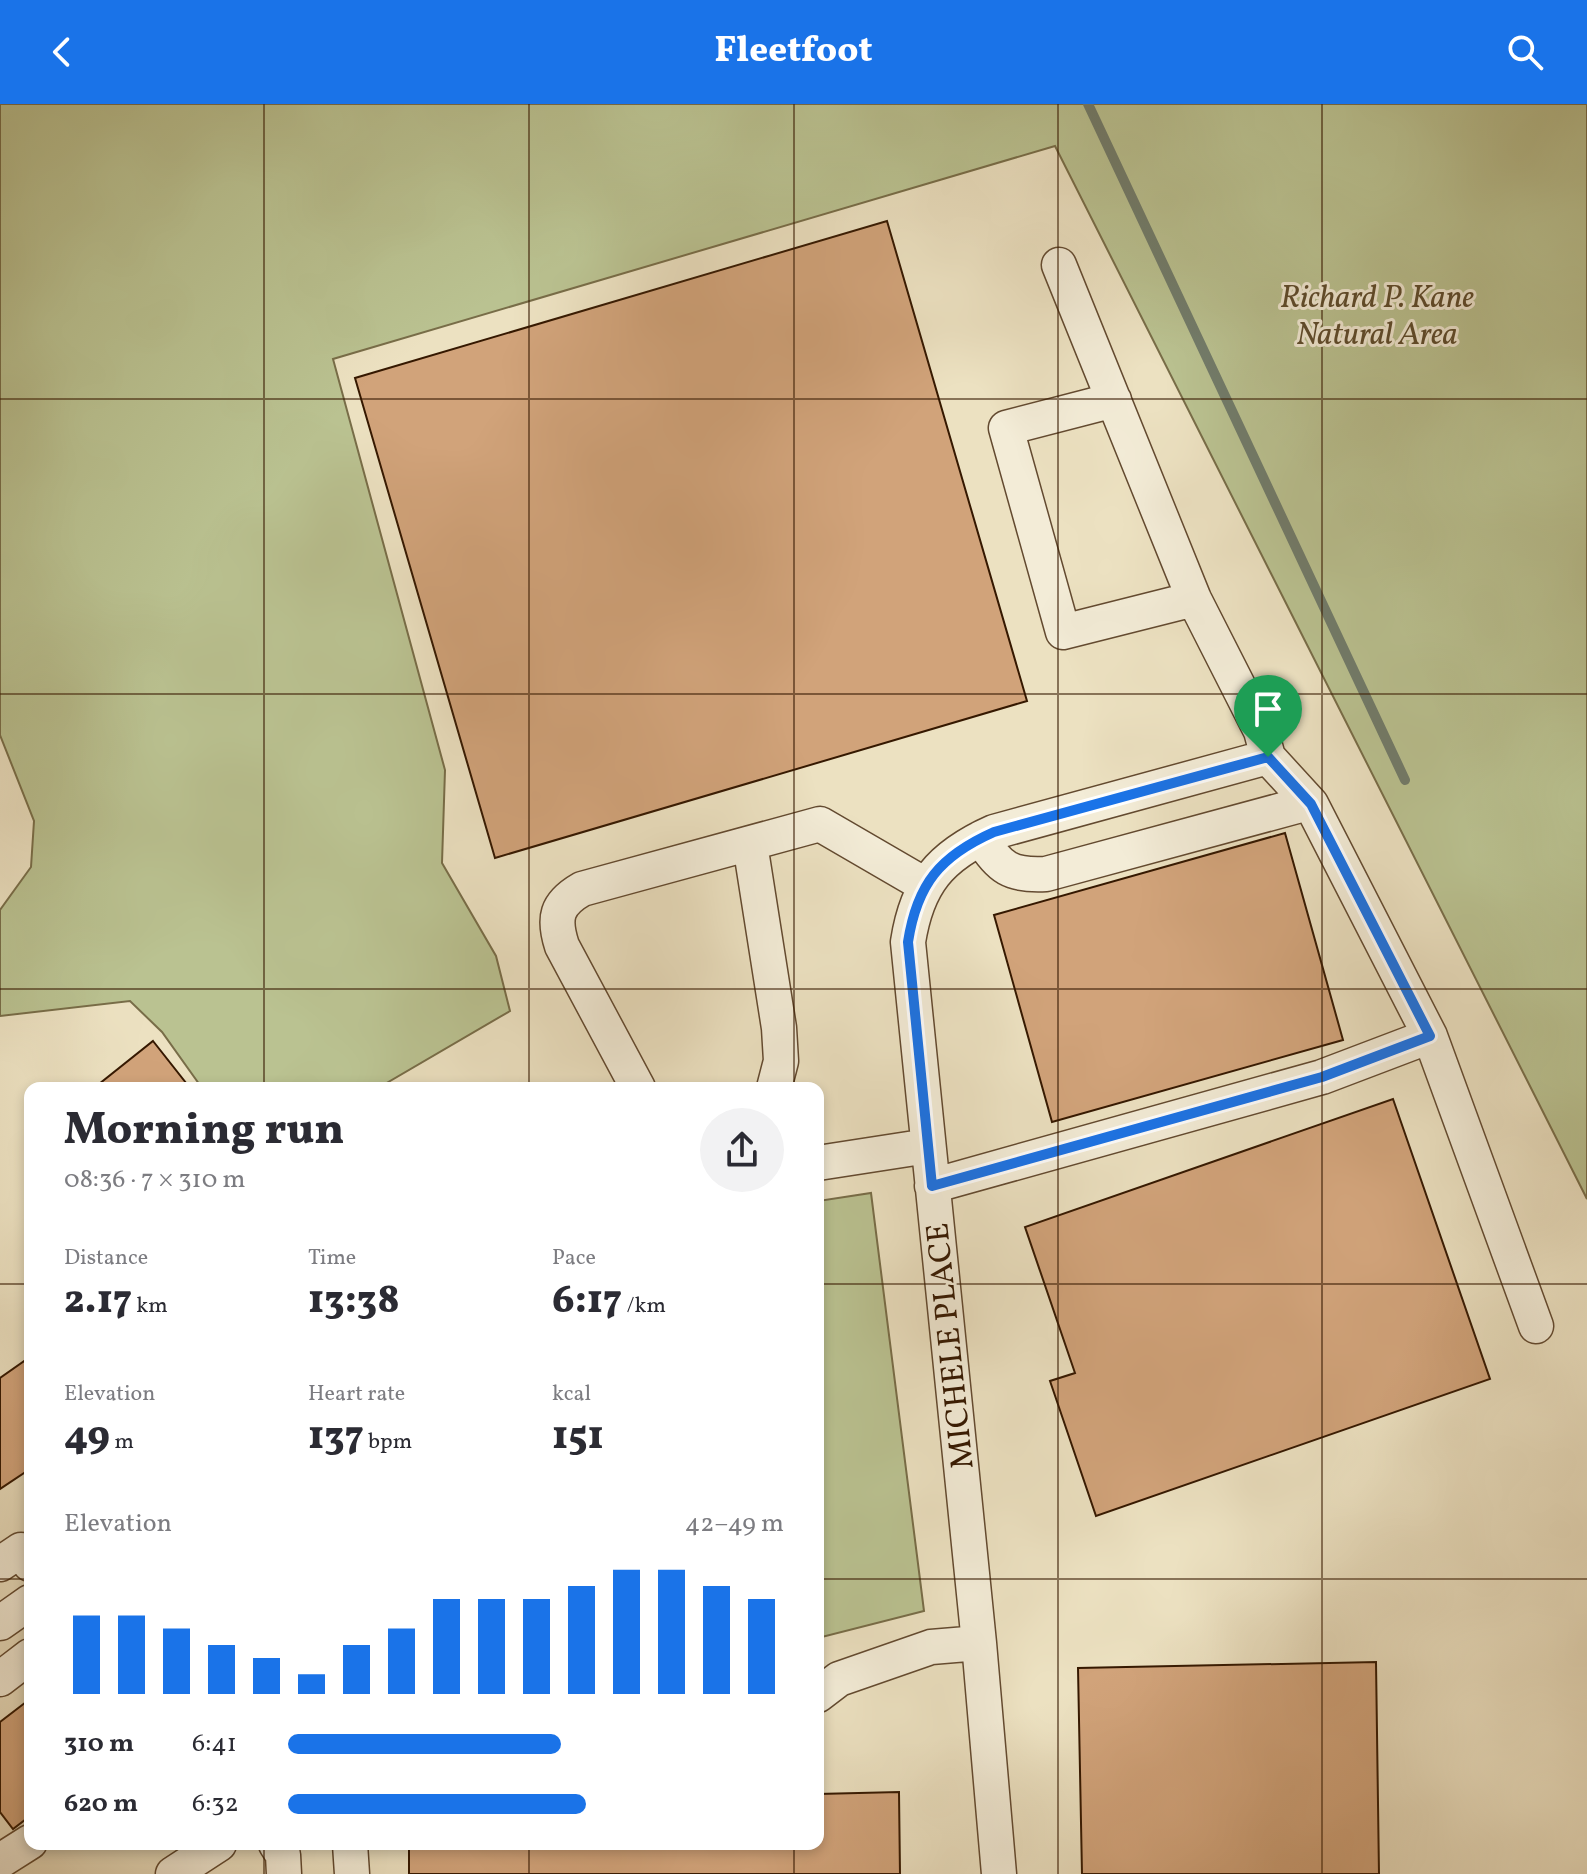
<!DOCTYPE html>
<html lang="en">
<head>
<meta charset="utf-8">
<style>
  :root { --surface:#fff; --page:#f2f2f3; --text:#2b2b33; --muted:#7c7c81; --accent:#1a73e8 }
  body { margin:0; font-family:Vollkorn,serif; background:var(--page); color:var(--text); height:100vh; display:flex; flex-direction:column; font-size:30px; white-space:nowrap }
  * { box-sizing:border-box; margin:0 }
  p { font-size:26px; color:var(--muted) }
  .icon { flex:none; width:44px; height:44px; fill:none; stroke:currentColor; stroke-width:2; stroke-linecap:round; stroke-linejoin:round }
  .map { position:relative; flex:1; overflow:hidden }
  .side { position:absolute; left:24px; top:978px; width:800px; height:768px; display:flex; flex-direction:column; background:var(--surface); border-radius:16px; box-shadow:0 4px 12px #0003 }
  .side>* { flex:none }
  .pin { position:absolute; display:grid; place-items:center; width:68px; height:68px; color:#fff; margin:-82px -34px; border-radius:50% 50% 50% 0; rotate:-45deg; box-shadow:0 0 8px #0007 }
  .pin .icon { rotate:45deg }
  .round { display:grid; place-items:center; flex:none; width:84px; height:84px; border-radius:42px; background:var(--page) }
  .overview { display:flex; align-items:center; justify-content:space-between; height:136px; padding:0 40px }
  h1 { font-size:44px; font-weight:800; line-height:60px }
  .metrics { display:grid; grid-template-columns:repeat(3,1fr); gap:12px; height:136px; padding:8px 40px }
  .metrics div { display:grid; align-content:center }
  .metrics b { font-size:40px; font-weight:800 }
  .metrics small { font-size:22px; font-weight:400 }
  .metrics p { font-size:22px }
  .chart { height:224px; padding:16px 40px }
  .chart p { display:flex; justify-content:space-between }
  .chart svg { width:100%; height:144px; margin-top:8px; stroke:var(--accent); stroke-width:6 }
  ul { padding:0 40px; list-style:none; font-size:26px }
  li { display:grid; grid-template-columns:128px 96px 1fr; align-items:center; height:60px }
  li i { height:20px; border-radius:10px; background:var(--accent) }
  header { display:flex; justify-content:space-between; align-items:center; height:104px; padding:0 40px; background:var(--accent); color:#fff; font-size:36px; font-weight:800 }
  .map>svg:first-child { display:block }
</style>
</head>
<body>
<header><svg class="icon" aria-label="back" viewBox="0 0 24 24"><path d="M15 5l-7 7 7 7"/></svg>Fleetfoot<svg class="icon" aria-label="search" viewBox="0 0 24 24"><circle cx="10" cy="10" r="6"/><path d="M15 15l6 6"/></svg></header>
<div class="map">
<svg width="1587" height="1770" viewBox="0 0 1587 1770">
  <rect width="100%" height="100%" fill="#ece1c1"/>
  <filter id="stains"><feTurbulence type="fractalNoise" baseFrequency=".0025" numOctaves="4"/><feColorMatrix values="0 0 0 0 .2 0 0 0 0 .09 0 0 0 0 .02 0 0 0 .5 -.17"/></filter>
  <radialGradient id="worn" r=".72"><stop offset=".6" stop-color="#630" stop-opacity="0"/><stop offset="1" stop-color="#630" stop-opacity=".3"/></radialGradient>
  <path fill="#bac291" stroke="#786d48" stroke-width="2" d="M0,0H1587V1095L1055,42L333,255L445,666L442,759L496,852L510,907L378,984H202L162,928L130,897L0,912V806L31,763L34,717L0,631Z
    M871,1089L924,1507L818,1534V1097Z"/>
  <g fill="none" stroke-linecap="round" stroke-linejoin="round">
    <path stroke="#717c6b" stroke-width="10" d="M1088,0L1405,676"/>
  </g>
  <path fill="#d1a37a" stroke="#351800" stroke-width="2" d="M887,117L1027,597L495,754L355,274Z
    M1285,729L1343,936L1052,1018L994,811Z
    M153,937L190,984H94Z
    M1393,995L1490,1275L1096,1412L1050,1277L1075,1269L1025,1123Z
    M30,1253V1365L0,1385V1274Z
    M1376,1558L1379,1770H1082L1078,1564Z
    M30,1595V1712L13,1725L0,1708V1618Z
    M899,1688L900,1770H409V1740H818V1690Z"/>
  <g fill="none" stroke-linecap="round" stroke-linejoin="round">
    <g stroke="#634a30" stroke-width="37">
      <path id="minor" d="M1114,296L1006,324L1063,528L1194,495
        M981,734C999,764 1011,772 1046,770L1308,699
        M750,740L779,924L781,957L774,984
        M1430,932L1536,1222
        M638,984L562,842C553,814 556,800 582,785L820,720L925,781
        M818,1059L928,1042
        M932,1082L1322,973L1430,932L1311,700L1268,653
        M0,1460L21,1446L30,1460
        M0,1519L30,1498
        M0,1575L30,1552
        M818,1591L839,1575L931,1543L979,1539
        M276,1740L283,1751L284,1770
        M350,1740L352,1770
        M0,1757L30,1738
        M173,1770L219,1740
        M999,1770L979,1539L908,838C917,780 940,752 994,728L1268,653L1261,627L1194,495L1059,161"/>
    </g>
    <use href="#minor" stroke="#f3ecd7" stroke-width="34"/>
  </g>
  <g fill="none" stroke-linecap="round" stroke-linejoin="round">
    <g stroke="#fff" stroke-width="16">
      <path id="route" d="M1268,653L1311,700L1430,932L1322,973L932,1082L908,838C917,780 940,752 994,728Z"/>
    </g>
    <use href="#route" stroke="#1a73e8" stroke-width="10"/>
  </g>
  <path fill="none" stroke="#351800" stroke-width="2" stroke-opacity="0.55" d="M264,0V984M529,0V984M794,0V984M1058,0V1770M1322,0V1770M0,295H1587M0,590H1587M0,885H1587M0,1180H30M818,1180H1587M0,1475H30M818,1475H1587M264,1740V1770M529,1740V1770M794,1740V1770"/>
  <g text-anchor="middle" stroke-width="6" stroke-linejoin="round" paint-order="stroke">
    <g font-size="32" font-style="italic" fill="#5d4b2c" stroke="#f3ecd7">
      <text x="1377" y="203">Richard P. Kane<tspan x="1377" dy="37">Natural Area</tspan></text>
    </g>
    <g font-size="32" fill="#351800" stroke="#f3ecd7">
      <text transform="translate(949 1242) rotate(-96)" y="11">MICHELE PLACE</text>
    </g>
  </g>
  <rect width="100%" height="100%" filter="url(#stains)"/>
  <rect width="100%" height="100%" fill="url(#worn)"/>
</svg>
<div class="pin" style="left:1268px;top:653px;background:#1e9e55"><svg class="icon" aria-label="arrive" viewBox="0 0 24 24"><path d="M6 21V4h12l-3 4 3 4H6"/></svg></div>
<section class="side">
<div class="overview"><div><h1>Morning run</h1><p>08:36 · 7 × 310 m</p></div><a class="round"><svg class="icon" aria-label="share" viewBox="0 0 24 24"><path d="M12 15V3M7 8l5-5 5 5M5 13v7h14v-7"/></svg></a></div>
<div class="metrics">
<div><p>Distance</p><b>2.17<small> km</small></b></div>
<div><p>Time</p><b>13:38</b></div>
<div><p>Pace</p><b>6:17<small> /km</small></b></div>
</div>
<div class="metrics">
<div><p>Elevation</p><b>49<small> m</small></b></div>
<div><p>Heart rate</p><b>137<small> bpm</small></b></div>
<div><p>kcal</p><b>151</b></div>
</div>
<div class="chart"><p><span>Elevation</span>42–49 m</p>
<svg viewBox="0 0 160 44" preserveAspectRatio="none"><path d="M5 44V20M15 44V20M25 44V24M35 44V29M45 44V33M55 44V38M65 44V29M75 44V24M85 44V15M95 44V15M105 44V15M115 44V11M125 44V6M135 44V6M145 44V11M155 44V15"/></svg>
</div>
<ul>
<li><b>310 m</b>6:41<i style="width:55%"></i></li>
<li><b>620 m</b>6:32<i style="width:60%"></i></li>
</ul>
</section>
</div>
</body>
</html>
